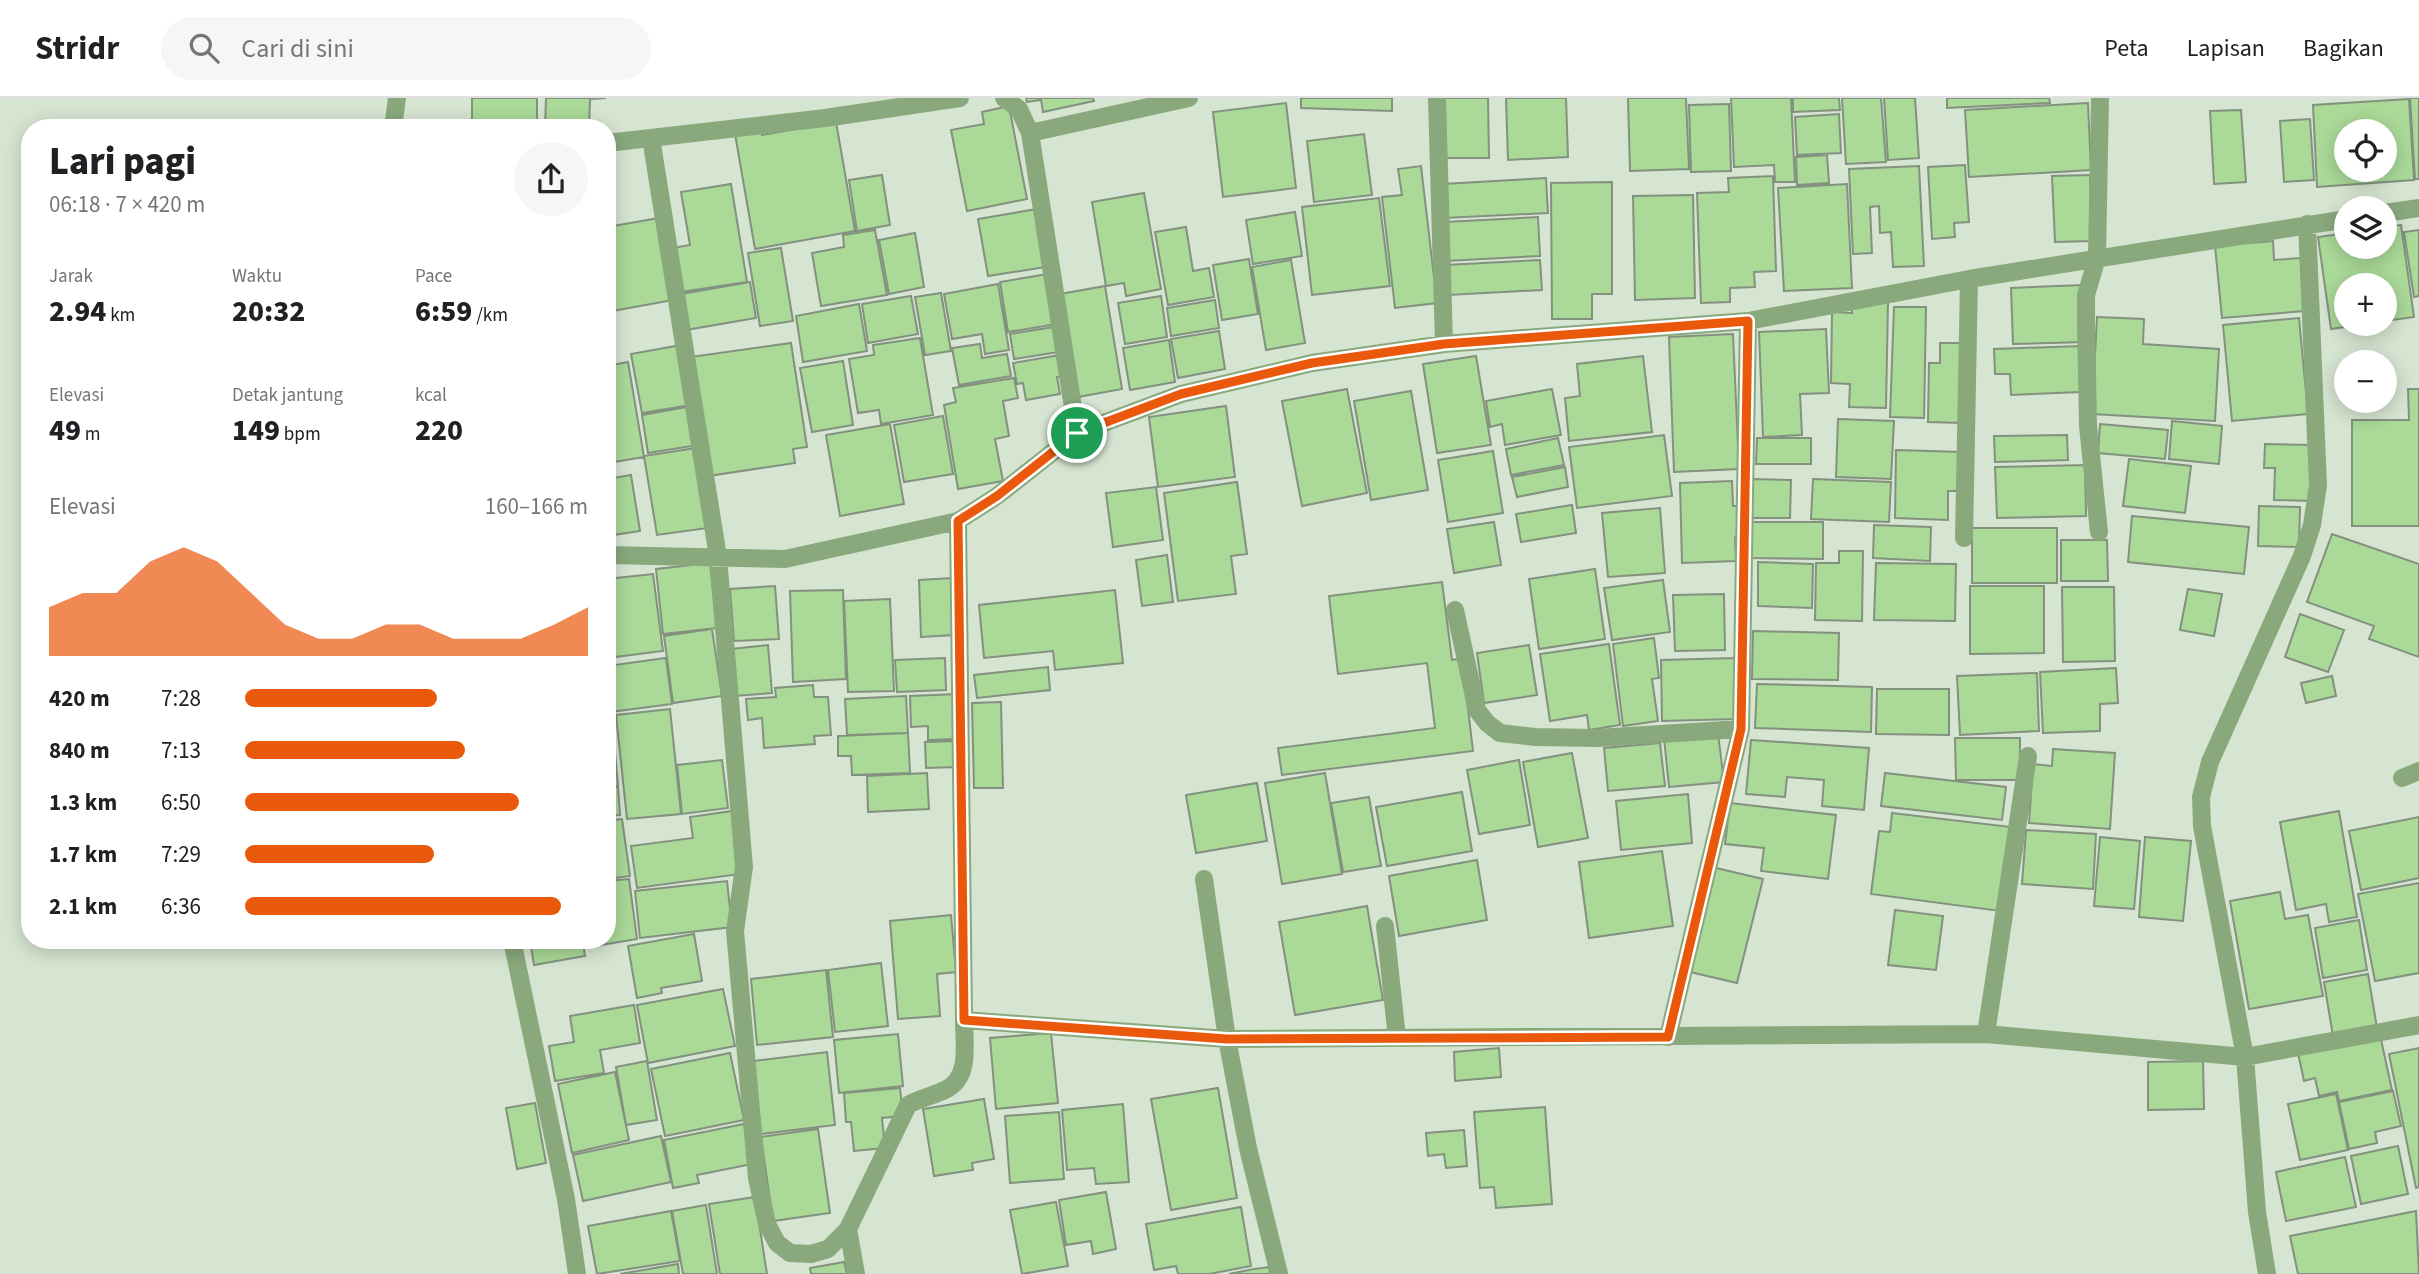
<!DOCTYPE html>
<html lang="id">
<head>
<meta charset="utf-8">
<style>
  :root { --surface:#fff; --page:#f6f6f6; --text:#202124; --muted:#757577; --line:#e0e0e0; --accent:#ea580c }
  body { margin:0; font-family:"Source Sans 3",sans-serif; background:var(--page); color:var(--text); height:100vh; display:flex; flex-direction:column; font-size:26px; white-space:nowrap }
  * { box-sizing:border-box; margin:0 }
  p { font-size:23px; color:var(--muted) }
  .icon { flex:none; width:38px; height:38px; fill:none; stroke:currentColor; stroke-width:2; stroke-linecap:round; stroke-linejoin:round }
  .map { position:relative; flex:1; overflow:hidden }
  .panel { position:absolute; left:21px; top:21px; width:595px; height:830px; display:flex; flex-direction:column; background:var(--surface); border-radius:28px; box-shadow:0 4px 18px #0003 }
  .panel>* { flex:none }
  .tools { position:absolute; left:2334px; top:21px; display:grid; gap:14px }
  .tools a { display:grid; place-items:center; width:63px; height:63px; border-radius:50%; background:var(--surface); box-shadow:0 4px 18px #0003; font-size:35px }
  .pin { position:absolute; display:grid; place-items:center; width:60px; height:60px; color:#fff; margin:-30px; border:4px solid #fff; border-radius:50%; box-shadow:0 2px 7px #0007 }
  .round { display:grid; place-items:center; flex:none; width:74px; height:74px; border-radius:37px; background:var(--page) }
  .overview { display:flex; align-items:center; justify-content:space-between; height:119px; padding:0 28px }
  h1 { font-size:38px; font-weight:800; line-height:52px }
  .metrics { display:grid; grid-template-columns:repeat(3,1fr); gap:10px; height:119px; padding:7px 28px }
  .metrics div { display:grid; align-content:center }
  .metrics b { font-size:30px; font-weight:800 }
  .metrics small { font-size:19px; font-weight:400 }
  .metrics p { font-size:19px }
  .chart { height:196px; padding:14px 28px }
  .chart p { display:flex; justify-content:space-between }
  .chart svg { width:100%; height:126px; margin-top:7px; fill:var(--accent); opacity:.7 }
  ul { padding:0 28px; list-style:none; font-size:23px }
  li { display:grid; grid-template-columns:112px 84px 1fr; align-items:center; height:52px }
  li i { height:18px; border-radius:9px; background:var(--accent) }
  header { display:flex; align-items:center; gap:42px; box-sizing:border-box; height:98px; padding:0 35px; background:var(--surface); border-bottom:2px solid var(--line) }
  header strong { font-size:33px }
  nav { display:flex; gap:38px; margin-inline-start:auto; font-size:24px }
  .search { width:490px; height:63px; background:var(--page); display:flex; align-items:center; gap:18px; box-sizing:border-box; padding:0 24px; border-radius:38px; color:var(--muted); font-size:26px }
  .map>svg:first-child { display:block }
</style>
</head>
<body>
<header>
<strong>Stridr</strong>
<div class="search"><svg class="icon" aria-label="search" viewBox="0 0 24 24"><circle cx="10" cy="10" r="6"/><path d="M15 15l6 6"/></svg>Cari di sini</div>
<nav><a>Peta</a><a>Lapisan</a><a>Bagikan</a></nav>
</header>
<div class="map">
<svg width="2419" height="1176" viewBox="0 0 2419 1176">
  <rect width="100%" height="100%" fill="#d6e5d1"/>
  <path fill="#aad998" stroke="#83917f" stroke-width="2" fill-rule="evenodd" d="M472,0H537V30H472Z
    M546,0H606L590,1L589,29H545Z
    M1026,0H1093L1094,3L1043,14L1041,2L1027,4Z
    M1301,0H1392V13L1301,10Z
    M1441,0H1488L1489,60H1442Z
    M1506,0H1566L1568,59L1508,62Z
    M1628,0H1686L1689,71L1630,73Z
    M1731,0H1791L1795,84H1775L1774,67L1734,69Z
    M1793,0H1839L1840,12L1793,14Z
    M1842,0H1881L1886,64L1846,66Z
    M1884,0H1915L1919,60L1888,62Z
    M1947,0H2049L2050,5L1947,10Z
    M2410,0H2419V81H2415Z
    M2409,1L2414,82L2317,89L2313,7ZM2347,33H2385V72H2347Z
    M1286,5L1296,90L1223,99L1213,14Z
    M2088,5L2091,72L1969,79L1965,12Z
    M1729,6L1731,73L1691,74L1689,7Z
    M1009,8L1027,101L967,113L951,32L984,26L982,14Z
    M2241,12L2246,84L2214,86L2210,13Z
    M1839,16L1841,55L1797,57L1795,19Z
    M2310,21L2314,82L2284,84L2280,23Z
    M836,24L855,133L755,151L735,36L761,31L762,37Z
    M1364,36L1372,97L1314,104L1307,43Z
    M1827,57L1829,85L1797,87L1796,59Z
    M1965,67L1969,124L1954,125L1955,139L1932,141L1928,69Z
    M1421,68L1437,205L1395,210L1382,99L1402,97L1398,71Z
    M1919,68L1924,168L1893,169L1891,134L1880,135L1879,108L1870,109L1872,155L1853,156L1849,71Z
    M882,77L890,127L857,133L849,82Z
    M2090,77L2092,143L2055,144L2052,78Z
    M1773,78L1776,173L1754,174L1755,189L1730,190V204L1701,205L1697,95L1729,94L1728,80Z
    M1546,80L1548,115L1444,120L1443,86Z
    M1612,84V196H1592V221H1552L1551,85Z
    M731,86L747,184L681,194L673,150L690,147L681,94Z
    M1847,86L1852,190L1784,193L1778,90Z
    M1144,95L1161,191L1126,198L1124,185L1106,188L1092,104Z
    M1693,97L1695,200L1635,202L1633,98Z
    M1379,100L1390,188L1312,197L1302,109Z
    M1037,111L1046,169L988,178L978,121Z
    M1295,114L1302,158L1253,166L1246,122Z
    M1538,119L1540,158L1446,163L1445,124Z
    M659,120L673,202L607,214V129Z
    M2401,127L2414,219L2385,223V187H2347V226H2366L2331,231L2318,139L2347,135V149H2385V129Z
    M1186,129L1193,173L1209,170L1214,199L1168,207L1155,134Z
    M875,132L887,197L821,208L812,155L844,149L843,137Z
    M2419,132V198L2414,199L2404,134Z
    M915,135L924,189L889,196L879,142Z
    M2273,143L2274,162L2301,160L2305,213L2222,220L2215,148Z
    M781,150L793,223L760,228L748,155Z
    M1249,161L1258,216L1222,222L1213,167Z
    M1291,162L1305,245L1266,252L1252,169Z
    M1540,162L1542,192L1448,197L1446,167Z
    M1048,176L1057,226L1008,234L1000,184Z
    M750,184L756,220L686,232L681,196Z
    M998,186L1009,252L985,256L982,236L952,241L944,196Z
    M2082,187L2085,244L2013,246L2011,190Z
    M1105,188L1122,291L1078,299L1060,196Z
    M941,195L951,253L925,257L915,199Z
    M911,198L918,236L868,245L862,206Z
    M1161,198L1167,239L1125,246L1118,205Z
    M1215,202L1219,230L1171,238L1167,210Z
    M1852,203L1888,204L1886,310L1849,309L1850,286L1831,285L1832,214L1852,215Z
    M859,206L867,253L803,264L796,218Z
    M1894,209H1926L1924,320L1890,319Z
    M2097,219L2144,221L2143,246L2219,251L2215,323L2092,316Z
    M2299,220L2308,316L2232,323L2223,227Z
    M1054,229L1059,254L1014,261L1010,236Z
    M1826,231L1829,295L1800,296L1802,337L1763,339L1759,234Z
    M1219,233L1225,271L1178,280L1171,241Z
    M1733,236L1739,371L1674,374L1669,239Z
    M920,240L933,317L881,326L879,312L858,315L849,261L874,257L873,247Z
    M1169,242L1175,284L1130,292L1123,250Z
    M791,245L807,349L793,351L795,365L708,378L690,259Z
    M1940,245H1965L1963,325L1928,324L1929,265H1940Z
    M980,246L982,260L1007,256L1011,278L959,287L952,250Z
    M681,247L691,307L642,315L631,256Z
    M2080,248L2081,294L2011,297L2010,276H1995L1994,251Z
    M1060,257L1064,278L1057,279L1060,296L1026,302L1023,285L1017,286L1013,265Z
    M1476,258L1491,347L1437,355L1423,266Z
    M1643,258L1652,334L1569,343L1565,300L1580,298L1577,266Z
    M843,263L853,327L812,334L800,270Z
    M628,264L644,359L608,365L607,268Z
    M1014,280L1018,300L1003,303L1009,338L995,341L1003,383L958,391L944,307L956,304L953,290Z
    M1347,291L1367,395L1302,408L1282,303Z
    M1552,291L1561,337L1505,347L1502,326L1490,329L1486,303Z
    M2408,291H2419V428H2352V322H2409Z
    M1411,293L1428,392L1371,402L1354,303Z
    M692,308L698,347L648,355L642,317Z
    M1226,308L1235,379L1158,389L1149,319Z
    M943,318L953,376L904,384L894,327Z
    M1838,321L1894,323L1891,381L1836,379Z
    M2172,323L2222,328L2219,366L2169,361Z
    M890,326L904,406L840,418L826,337Z
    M2100,326L2168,332L2165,361L2098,355Z
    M1664,337L1672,398L1577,410L1569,349Z
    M2067,337L2068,362L1995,364L1994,338Z
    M1558,340L1564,367L1511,377L1506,351Z
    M1757,340H1811V366H1756Z
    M2265,346L2313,347L2312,403L2274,402L2275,370H2264Z
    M696,350L708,430L657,437L644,358Z
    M1896,352L1962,354L1961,393H1948V422L1895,420Z
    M1493,353L1503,415L1448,424L1438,362Z
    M2129,361L2191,368L2185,415L2123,408Z
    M2085,367L2086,418L1997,420L1995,369Z
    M1565,369L1568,389L1517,399L1512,379Z
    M631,377L640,433L607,438V381Z
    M1752,381L1791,382L1790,420H1752Z
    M1813,381L1891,384L1889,424L1811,421Z
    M1732,383L1733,408H1739L1740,438L1735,439L1736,463L1682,465L1680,385Z
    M1237,384L1247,456L1231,458L1236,496L1178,503L1164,395Z
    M1156,389L1163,442L1113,449L1106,395Z
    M1572,407L1576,435L1521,444L1516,416Z
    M2259,408L2300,409L2299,449L2258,448Z
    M1660,410L1665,475L1608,479L1602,415Z
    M2132,418L2249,429L2244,476L2128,464Z
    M1494,424L1501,467L1454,475L1447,431Z
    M1751,424H1823V461L1751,460Z
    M1874,427L1931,429L1930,463L1873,460Z
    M1972,430H2057V485H1972Z
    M2332,436L2419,466V559L2369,541L2374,528L2307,504Z
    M2061,442H2107L2108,483H2061Z
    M1839,453H1863L1862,523L1815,522L1816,465H1839Z
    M1167,457L1173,504L1142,508L1136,462Z
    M1758,464L1813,466L1812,510L1758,508Z
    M710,465L717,530L663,536L656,471Z
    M1876,465L1956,466L1955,523L1874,522Z
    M1595,471L1605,541L1539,551L1529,481Z
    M653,476L663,553L607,560V481Z
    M953,480L955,537L921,539L919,482Z
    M1663,482L1670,534L1612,542L1604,490Z
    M1442,484L1452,562L1462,560L1473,653L1282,677L1278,650L1435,630L1427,565L1338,576L1329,498Z
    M775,488L779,541L734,543L730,491Z
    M1970,488H2044V555L1970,556Z
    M2062,489H2114L2115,563L2063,564Z
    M2188,491L2222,496L2214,538L2180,532Z
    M843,492L846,581L793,584L790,493Z
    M1115,492L1123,565L1055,572L1053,553L984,560L979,507Z
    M1724,496L1725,552L1675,553L1673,497Z
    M890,501L894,593L848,594L844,503Z
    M2300,516L2344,532L2328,574L2285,559Z
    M712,531L722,598L673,605L664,538Z
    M1753,533L1839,535L1838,582L1752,581Z
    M1654,540L1659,580L1652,581L1658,623L1623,628L1613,546Z
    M1609,546L1620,627L1589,632L1587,617L1550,623L1540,556Z
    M768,547L772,595L735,598L731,551Z
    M1529,547L1537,597L1484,605L1477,555Z
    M666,560L672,606L610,614L607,568Z
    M945,560L946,592L897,594L895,562Z
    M1735,560L1736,621L1662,623L1661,562Z
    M1048,569L1050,592L977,600L974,577Z
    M2116,570L2118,605L2100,606V633L2043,635L2040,574Z
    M2037,575L2039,633L1960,637L1957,578Z
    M2332,578L2336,598L2306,605L2301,585Z
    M1757,586L1872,589L1871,634L1755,630Z
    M813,587L814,599H828L831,637L814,638L815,646L764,650L762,620L748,622L746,601L776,599L775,590Z
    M1877,591H1949V637L1876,636Z
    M958,596L960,641L928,642V628L911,629L910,598Z
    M906,598L908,635L847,637L845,601Z
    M1001,604L1003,690H974L972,605Z
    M670,611L681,716L627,721L616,617Z
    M612,618L618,688L607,689V619Z
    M908,635L910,675L852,677L851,658H838V638Z
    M1718,635L1724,684L1669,689L1664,640Z
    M1955,640H2020V682H1956Z
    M1751,642L1869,650L1864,712L1822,708L1824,682L1787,679L1785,699L1746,696Z
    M958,643L959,669L926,670L925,644Z
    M1660,645L1665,688L1608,693L1604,650Z
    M2053,651L2115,655L2110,731L2029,725L2033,666L2052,668Z
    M1572,655L1588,740L1538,749L1523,664Z
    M722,662L728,710L682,716L677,667Z
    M1519,662L1530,727L1479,736L1467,672Z
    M927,675L929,711L868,714L867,678Z
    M1325,675L1342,776L1282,786L1265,685Z
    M1885,675L2006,689L2002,722L1881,708Z
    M1257,685L1267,743L1196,755L1186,697Z
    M618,689L620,717L607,718V690Z
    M1462,694L1472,753L1387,768L1376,709Z
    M1688,696L1692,745L1621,752L1616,703Z
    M1369,699L1381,768L1343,774L1331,705Z
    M1730,705L1836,717L1828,781L1761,773L1764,750L1725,746Z
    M732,713L740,776L637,790L631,748L693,740L690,719Z
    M2339,713L2357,819L2329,824L2326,806L2296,812L2280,724Z
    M1892,715L2011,729L2000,813L1871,796L1879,733L1890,734Z
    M2419,719V780L2361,792L2349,733Z
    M622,721L630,778L607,781V723Z
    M2026,732L2096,736L2093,791L2022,786Z
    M2100,739L2140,743L2134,811L2094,808Z
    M2145,739L2191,743L2183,823L2139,819Z
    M1662,753L1673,828L1589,840L1579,764Z
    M1477,762L1487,822L1399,838L1389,778Z
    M1716,770L1763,781L1737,885L1690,874Z
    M629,781L637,841L601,847L600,842H607V783Z
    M727,783L732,829L640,840L635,793Z
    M2419,785V875L2375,883L2358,796Z
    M2280,794L2285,821L2308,817L2323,898L2249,911L2230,803Z
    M1367,808L1383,902L1295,917L1279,824Z
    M1895,812L1943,818L1936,872L1888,867Z
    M951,817L956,874L937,876L940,918L898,921L890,823Z
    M2359,822L2367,872L2323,880L2315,830Z
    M694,836L702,883L661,890L662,895L637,900L628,848Z
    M530,842H597L598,843L583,845L585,858L534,867Z
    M881,865L888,928L835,934L828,872Z
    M826,872L833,939L757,947L751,881Z
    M2368,876L2377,930L2333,938L2324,884Z
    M723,891L735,948L648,965L637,907Z
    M634,907L640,945L600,952L604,975L555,983L549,948L574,944L570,918Z
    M1051,935L1058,1005L996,1011L990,940Z
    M898,936L903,988L839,995L834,942Z
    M2380,937L2392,992L2339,1003L2337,994L2319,998L2315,980L2304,983L2298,955Z
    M1499,950L1501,979L1455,983L1454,954Z
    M2419,950V1089L2416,1090L2389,956Z
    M827,954L835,1027L761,1036L753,963Z
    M730,955L744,1022L665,1038L651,971Z
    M647,963L657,1022L626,1027L616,969Z
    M2203,963L2204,1011L2148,1012V964Z
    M615,974L629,1042L572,1055L558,986Z
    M900,990L903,1018L882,1020L885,1050L854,1053L851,1024H846L844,995Z
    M1218,990L1237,1100L1171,1112L1151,1001Z
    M2393,993L2401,1028L2375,1034L2377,1045L2349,1051L2339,1004Z
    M2336,996L2348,1052L2300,1062L2288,1006Z
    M984,1001L994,1061L972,1065L973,1072L934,1078L923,1011Z
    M535,1005L546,1065L517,1071L506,1010Z
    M1123,1006L1129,1084L1096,1086L1094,1070L1067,1072L1062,1012Z
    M1545,1009L1552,1106L1496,1110L1494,1089L1480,1090L1474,1014Z
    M1059,1014L1064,1081L1010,1085L1005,1018Z
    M744,1026L752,1066L697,1077L699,1085L673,1090L664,1042Z
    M818,1031L830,1115L773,1123L761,1039Z
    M1464,1032L1467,1068L1446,1070L1444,1056L1428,1058L1426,1035Z
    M661,1038L671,1084L583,1103L573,1057Z
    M2398,1048L2408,1096L2361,1106L2351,1058Z
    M2345,1059L2356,1109L2286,1123L2276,1074Z
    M1106,1094L1116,1151L1093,1156L1091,1143L1066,1147L1059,1102Z
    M755,1099L767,1176H720L709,1106Z
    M1056,1104L1068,1168L1022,1176L1010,1112Z
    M706,1107L717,1176H683L672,1113Z
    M1241,1109L1251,1168L1209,1176H1178L1176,1168L1154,1172L1146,1126Z
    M671,1113L680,1163L597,1176L588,1128Z
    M2416,1113L2419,1176H2298L2290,1138Z
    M844,1164L847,1176H811L810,1170Z
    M678,1166L679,1176H620Z
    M1269,1169L1270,1176H1229L1254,1171Z"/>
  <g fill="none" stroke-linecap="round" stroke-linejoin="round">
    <path stroke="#89a97d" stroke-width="18" d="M1004,0L1019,11L1030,35L1077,335
      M1437,0L1444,246
      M393,30L397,0
      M1030,35L1189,0
      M651,40L718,459L744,769L735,833L757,1080L767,1126L777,1145L790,1155L811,1156L828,1151L848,1131L908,1007C921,1000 932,998 945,992C971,980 964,947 964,922L1227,941L1986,936L2245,959L2419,927
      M607,45L825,20L960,0
      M2385,115L2419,110
      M958,423L964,922
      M2099,434L2088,328L2086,224V197L2097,160L2100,0
      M1964,440L1969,181
      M607,457L785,461L958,423L997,398L1077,335L1181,296L1312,265L1444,246L1748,223L1969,181L2347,121
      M1455,512L1477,612L1487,625L1500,635L1535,639L1597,640L1741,631
      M2402,680L2419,673
      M1204,781L1227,941L1248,1050L1279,1176
      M1385,828L1397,940
      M512,842L566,1101L577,1176
      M1986,936L2028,658
      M1668,939L1741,631L1748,223
      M848,1131L856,1176
      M2267,1176L2257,1114L2245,959L2202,728L2201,699L2210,664L2302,458L2312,427L2318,387L2307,126"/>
  </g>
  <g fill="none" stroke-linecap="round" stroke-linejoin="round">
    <g stroke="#fff" stroke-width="14">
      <path id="route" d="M1748,223L1741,631L1668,939L1227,941L964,922L958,423L997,398L1077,335L1181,296L1312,265L1444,246Z"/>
    </g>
    <use href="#route" stroke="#ea580c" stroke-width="9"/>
  </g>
</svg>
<div class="tools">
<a><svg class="icon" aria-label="locate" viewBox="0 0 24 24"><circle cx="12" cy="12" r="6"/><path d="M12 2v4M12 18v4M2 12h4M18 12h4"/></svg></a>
<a><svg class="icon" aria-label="layers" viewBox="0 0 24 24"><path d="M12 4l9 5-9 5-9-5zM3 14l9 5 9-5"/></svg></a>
<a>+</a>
<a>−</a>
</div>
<div class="pin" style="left:1077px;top:335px;background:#1e9e55"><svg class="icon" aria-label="arrive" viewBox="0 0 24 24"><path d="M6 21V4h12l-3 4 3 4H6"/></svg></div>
<section class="panel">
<div class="overview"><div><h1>Lari pagi</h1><p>06:18 · 7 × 420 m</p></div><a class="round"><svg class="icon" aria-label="share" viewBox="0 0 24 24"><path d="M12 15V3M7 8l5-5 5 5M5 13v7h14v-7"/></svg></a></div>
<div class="metrics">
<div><p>Jarak</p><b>2.94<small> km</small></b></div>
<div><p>Waktu</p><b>20:32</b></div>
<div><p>Pace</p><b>6:59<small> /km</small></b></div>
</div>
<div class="metrics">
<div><p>Elevasi</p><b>49<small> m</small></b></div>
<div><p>Detak jantung</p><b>149<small> bpm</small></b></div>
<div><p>kcal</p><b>220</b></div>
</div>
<div class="chart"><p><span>Elevasi</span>160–166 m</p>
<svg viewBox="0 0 160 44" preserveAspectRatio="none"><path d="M0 44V27L10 22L20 22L30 11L40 6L50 11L60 22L70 33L80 38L90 38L100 33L110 33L120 38L130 38L140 38L150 33L160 27V44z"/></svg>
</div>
<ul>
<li><b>420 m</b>7:28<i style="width:56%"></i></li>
<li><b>840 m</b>7:13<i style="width:64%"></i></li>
<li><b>1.3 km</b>6:50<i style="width:80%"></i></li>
<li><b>1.7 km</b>7:29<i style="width:55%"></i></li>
<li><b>2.1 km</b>6:36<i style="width:92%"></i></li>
</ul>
</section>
</div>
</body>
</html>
